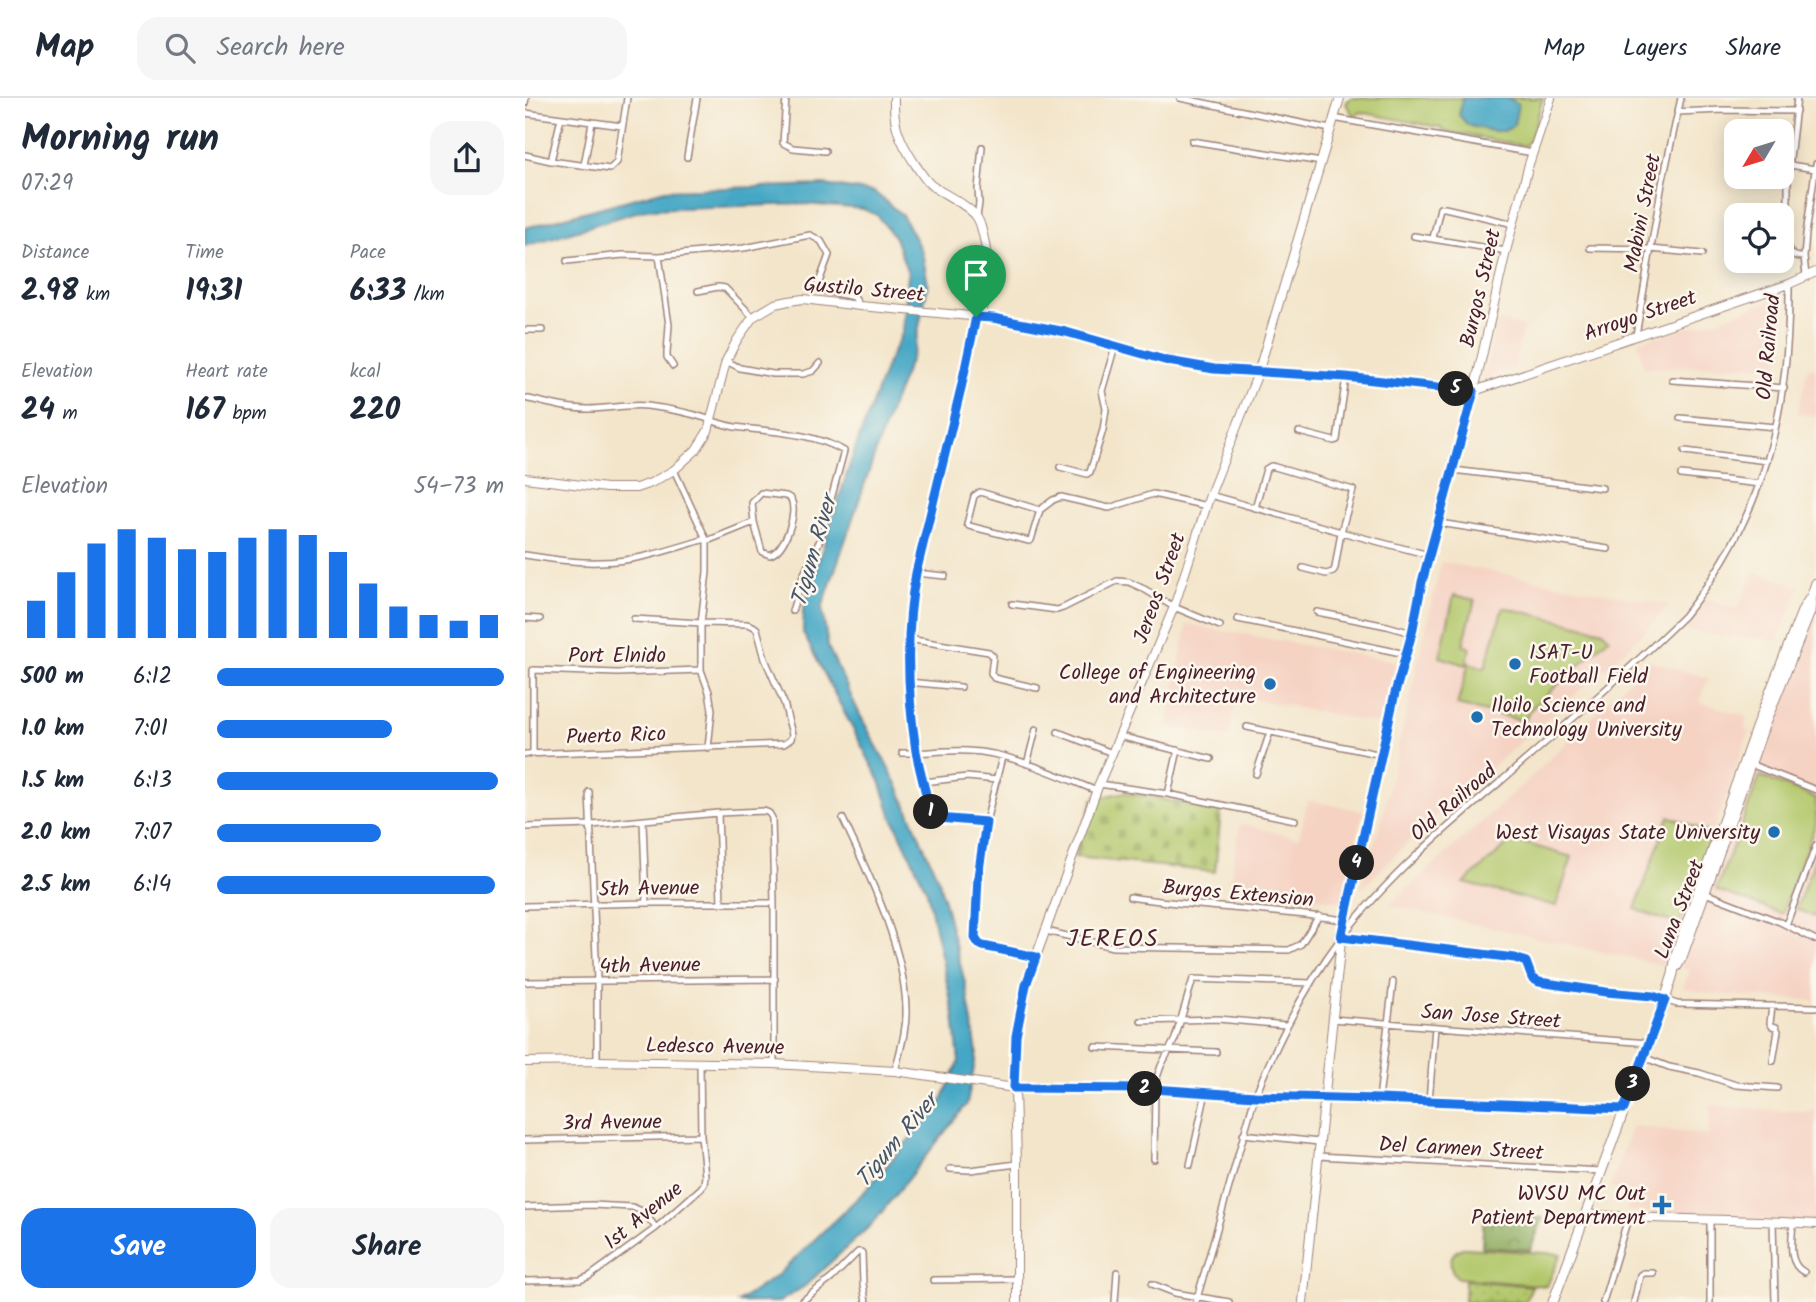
<!DOCTYPE html>
<html lang="en">
<head>
<meta charset="utf-8">
<style>
  :root { --surface:#fff; --page:#f6f6f7; --text:#1f2937; --muted:#747a83; --line:#e0e1e3; --accent:#1a73e8 }
  body { margin:0; font-family:Kalam,sans-serif; background:var(--page); color:var(--text); height:100vh; display:flex; flex-direction:column; font-size:26px; white-space:nowrap }
  * { box-sizing:border-box; margin:0 }
  p { font-size:23px; color:var(--muted) }
  .icon { flex:none; width:38px; height:38px; fill:none; stroke:currentColor; stroke-width:2; stroke-linecap:round; stroke-linejoin:round }
  .map { position:relative; flex:1; overflow:hidden }
  .side { display:flex; flex-direction:column; background:var(--surface); width:525px }
  .side>* { flex:none }
  .needle { width:46px; rotate:232deg }
  .buttons { position:absolute; left:1199px; top:21px; display:grid; gap:14px }
  .buttons a { display:grid; place-items:center; width:70px; height:70px; border-radius:14px; background:var(--surface); box-shadow:0 4px 18px #0003; font-size:35px }
  .pin { position:absolute; display:grid; place-items:center; width:60px; height:60px; color:#fff; margin:-72px -30px; border-radius:50% 50% 50% 0; rotate:-45deg; box-shadow:0 0 7px #0007 }
  .pin .icon { rotate:45deg }
  .km { position:absolute; width:35px; height:35px; margin:-18px; border-radius:50%; background:#222; color:#fff; font-size:19px; line-height:35px; text-align:center }
  .round { display:grid; place-items:center; flex:none; width:74px; height:74px; border-radius:21px; background:var(--page) }
  .head { display:flex; align-items:center; justify-content:space-between; height:119px; padding:0 21px }
  h1 { font-size:38px; font-weight:600; line-height:52px }
  .stats { display:grid; grid-template-columns:repeat(3,1fr); gap:10px; height:119px; padding:7px 21px }
  .stats div { display:grid; align-content:center }
  .stats b { font-size:30px; font-weight:600 }
  .stats small { font-size:19px; font-weight:400 }
  .stats p { font-size:19px }
  .chart { height:196px; padding:14px 21px }
  .chart p { display:flex; justify-content:space-between }
  .chart svg { width:100%; height:126px; margin-top:7px; stroke:var(--accent); stroke-width:6 }
  .primary-button { display:flex; gap:14px; margin-top:auto; padding:14px 21px }
  .primary-button a { flex:1; height:80px; border-radius:21px; background:var(--accent); color:#fff; font-size:28px; font-weight:600; line-height:80px; text-align:center }
  .primary-button a+a { background:var(--page); color:var(--text) }
  ul { padding:0 21px; list-style:none; font-size:23px }
  li { display:grid; grid-template-columns:112px 84px 1fr; align-items:center; height:52px }
  li i { height:18px; border-radius:9px; background:var(--accent) }
  header { display:flex; align-items:center; gap:42px; box-sizing:border-box; height:98px; padding:0 35px; background:var(--surface); border-bottom:2px solid var(--line) }
  header strong { font-size:33px }
  nav { display:flex; gap:38px; margin-inline-start:auto; font-size:24px }
  .search { width:490px; height:63px; background:var(--page); display:flex; align-items:center; gap:18px; box-sizing:border-box; padding:0 24px; border-radius:21px; color:var(--muted); font-size:26px }
  main { display:flex; flex:1; min-height:0 }
  .map>svg:first-child { display:block }
</style>
</head>
<body>
<header>
<strong>Map</strong>
<div class="search"><svg class="icon" aria-label="search" viewBox="0 0 24 24"><circle cx="10" cy="10" r="6"/><path d="M15 15l6 6"/></svg>Search here</div>
<nav><a>Map</a><a>Layers</a><a>Share</a></nav>
</header>
<main>
<section class="side">
<div class="head"><div><h1>Morning run</h1><p>07:29</p></div><a class="round"><svg class="icon" aria-label="share" viewBox="0 0 24 24"><path d="M12 15V3M7 8l5-5 5 5M5 13v7h14v-7"/></svg></a></div>
<div class="stats">
<div><p>Distance</p><b>2.98<small> km</small></b></div>
<div><p>Time</p><b>19:31</b></div>
<div><p>Pace</p><b>6:33<small> /km</small></b></div>
</div>
<div class="stats">
<div><p>Elevation</p><b>24<small> m</small></b></div>
<div><p>Heart rate</p><b>167<small> bpm</small></b></div>
<div><p>kcal</p><b>220</b></div>
</div>
<div class="chart"><p><span>Elevation</span>54–73 m</p>
<svg viewBox="0 0 160 44" preserveAspectRatio="none"><path d="M5 44V31M15 44V21M25 44V11M35 44V6M45 44V9M55 44V13M65 44V14M75 44V9M85 44V6M95 44V8M105 44V14M115 44V25M125 44V33M135 44V36M145 44V38M155 44V36"/></svg>
</div>
<ul>
<li><b>500 m</b>6:12<i style="width:100%"></i></li>
<li><b>1.0 km</b>7:01<i style="width:61%"></i></li>
<li><b>1.5 km</b>6:13<i style="width:98%"></i></li>
<li><b>2.0 km</b>7:07<i style="width:57%"></i></li>
<li><b>2.5 km</b>6:14<i style="width:97%"></i></li>
</ul>
<div class="primary-button"><a>Save</a><a>Share</a></div>
</section>
<div class="map">
<svg width="1291" height="1204" viewBox="0 0 1291 1204">
  <defs>
    <pattern id="forest-crowns" width="20" height="18" patternUnits="userSpaceOnUse" patternTransform="scale(1.75)"><rect width="20" height="18" fill="#8dac5f"/><path d="M2 6a3 3 0 1 1 6 0M12 15a3 3 0 1 1 6 0" fill="none" stroke="#758b4f"/></pattern>
    <pattern id="cemetery-stones" width="16" height="16" patternUnits="userSpaceOnUse" patternTransform="scale(1.75)"><rect width="16" height="16" fill="#b2c76b"/><path d="M2 7V4a2 2 0 0 1 4 0v3zM10 15v-3a2 2 0 0 1 4 0v3z" fill="#9baa5d"/></pattern>
    <pattern id="garden-dots" width="8" height="8" patternUnits="userSpaceOnUse" patternTransform="scale(1.75)"><rect width="8" height="8" fill="#b2c76b"/><path d="M2 2h.1M6 6h.1" fill="none" stroke="#9baa5d" stroke-width="1.8" stroke-linecap="round"/></pattern>
  </defs>
  <rect width="100%" height="100%" fill="#fbf7ec"/>
  <filter id="ink" filterUnits="userSpaceOnUse"><feTurbulence type="fractalNoise" baseFrequency=".0143" numOctaves="2"/><feDisplacementMap in="SourceGraphic" scale="14" xChannelSelector="R" yChannelSelector="G"/><feConvolveMatrix kernelMatrix="1 2 1 2 8 2 1 2 1" color-interpolation-filters="sRGB"/></filter>
  <filter id="wash" filterUnits="userSpaceOnUse"><feTurbulence type="fractalNoise" baseFrequency=".00686" numOctaves="4" result="noise"/><feDisplacementMap in="SourceGraphic" scale="28" xChannelSelector="R" yChannelSelector="G"/><feGaussianBlur stdDeviation="1.57" result="paint"/><feColorMatrix in="noise" values="0 0 0 0 0 0 0 0 0 0 0 0 0 0 0 0 0 1.4 0 .05"/><feComposite in="paint" operator="in"/></filter>
  <g filter="url(#wash)">
    <rect width="100%" height="100%" fill="#f3e5ca"/>
    <path fill="#f5d2c2" d="M1258,198L1254,260L1252,267L1119,269L1113,243L1195,221Z
      M973,222L998,229L989,269L958,283Z
      M1283,269L1291,270V318L1272,316Z
      M916,464L1145,507L1103,550L895,732L838,790L835,789L855,729Z
      M1230,474L1275,488L1253,543L1198,538L1158,532L1181,500L1212,512Z
      M1290,519L1291,903L1188,896L1158,890L1165,872L1155,869L1229,673Z
      M662,526L873,564L856,626L712,598L704,640L642,628Z
      M1124,563L1183,580L1175,604L1223,619L1219,631L1224,633L1142,868L864,807L1004,681Z
      M783,702L838,713L817,804L705,783L715,726L774,740Z
      M1186,1007L1250,1013H1291V1124L1172,1120L1101,1112L1105,1096L1085,1089L1107,1028L1183,1037Z"/>
    <path fill="#b2c76b" stroke="#7e734b" stroke-width="2" d="M827,0H1018L1005,43L999,48L918,33L917,30L835,14L832,17H828L821,6L823,2Z
      M929,497L950,502L938,547L945,550L941,567L915,559Z
      M978,509L1078,533L1084,540L1007,610L999,623L932,607L944,565L960,570Z
      M1235,678L1291,700V725L1257,816L1191,792Z
      M1144,718L1187,736L1154,827L1110,811Z
      M988,742L1047,759L1031,808L939,785Z
      M1291,758V819L1271,811Z
      M937,1150H941L1036,1156L1022,1188L933,1180L929,1176C923,1165 925,1155 937,1150Z"/>
    <path fill="url(#forest-crowns)" stroke="#6c6645" stroke-width="2" d="M959,1116L1018,1120L1005,1152L957,1149Z"/>
    <path fill="url(#cemetery-stones)" stroke="#7e734b" stroke-width="2" d="M600,694L696,713L690,774L550,759L568,701Z"/>
    <path fill="url(#garden-dots)" stroke="#7e734b" stroke-width="2" d="M940,1182L1007,1188L1000,1204H939Z"/>
    <path fill="#45a7c5" stroke="#486378" stroke-width="2" d="M938,0H983L993,6L989,26L985,30L979,33H967L946,28L941,25L934,17Z
      M299,87L349,94L377,117L397,154L403,186L389,253L365,312L297,510L303,549L335,617L372,686L414,783L441,889L452,954L442,1006L348,1125L280,1188L254,1204H213L254,1176L341,1092L416,1004L434,964L429,917L402,793L366,716L355,683L278,535V511L328,357L362,266L378,234L383,175L370,140L352,117L338,111L279,106L121,111L0,148V130L140,92Z"/>
  </g>
  <g filter="url(#ink)">
    <g fill="none" stroke-linecap="round" stroke-linejoin="round">
      <g stroke="#9e827a" stroke-width="8">
        <path id="street" d="M261,0L258,45L268,50L300,53
          M655,0L805,31
          M1272,0L1263,78V150C1267,158 1271,159 1279,159
          M0,5L1,0
          M1152,14L1198,12L1271,13
          M0,15L97,28
          M808,20L1008,55
          M667,43L796,64
          M0,57L26,63L85,71L92,64L102,0
          M162,59L172,0
          M26,63L36,20
          M59,67L67,25
          M1265,67L1290,71
          M452,119L454,105L453,91L457,49
          M889,138L981,153
          M908,140L915,110H920L989,126
          M1065,150L1126,151L1177,156
          M134,158L144,227L142,255V259L148,268
          M42,163L98,157L134,158L219,150L285,137L296,143L304,157L293,187L295,192L329,199L335,208
          M1281,178L1279,159L1281,136L1291,66
          M173,193L193,189L200,190L228,219
          M451,219L436,290L391,475C380,535 382,592 391,653C395,674 401,695 406,716L413,720L461,724
          M0,232H17
          M1111,237L1137,86L1156,0
          M201,263L215,270L248,276H278L288,273L295,265
          M1147,282L1259,290
          M0,300C21,305 42,311 63,311C83,311 102,306 122,308C138,310 165,315 180,320C190,324 199,327 210,329C247,334 286,334 319,353L295,442L278,478L267,513
          M1155,320L1250,329
          M774,334L809,343L812,342L821,279
          M1160,353L1242,363
          M535,369L562,376L565,374L578,332L581,311L577,293L590,248
          M149,372L182,443V474L176,525V572L184,594L187,612L183,650
          M928,372L1077,390
          M1156,377L1235,386
          M685,397L816,434L810,470L808,474L801,476L778,470
          M730,410L741,371L746,368L750,369L828,392L816,434L904,457
          M515,412L455,394L449,398L442,426L444,428L504,443L506,442L515,412L528,402L536,399L584,410L628,396L682,408
          M914,425L1083,451
          M182,443L229,424L227,405L236,395L261,398L266,401C273,416 260,452 245,457L237,454L229,424
          M0,457C25,461 50,465 75,464C110,464 147,451 181,441
          M391,475L420,478
          M487,506L532,512L538,510L592,483L604,484L619,491L649,509L695,528
          M792,514L862,528L887,535
          M0,520L15,521
          M713,521L881,556
          M383,541L464,554L468,558L466,575L469,580L512,590
          M383,584L436,589
          M722,629L857,657
          M533,634L587,655
          M594,638L686,661
          M377,655C399,655 421,652 443,653C484,654 534,678 572,693
          M0,656L259,646L266,641L267,636L259,605L240,561L232,531L228,528L222,526L176,525L109,521
          M8,656V572L92,575L176,572
          M477,659L461,724L453,779L450,840L454,847L458,848L511,859
          M502,666L511,631
          M1225,666L1291,692
          M731,676L745,634
          M399,684L442,679L472,682
          M574,686L643,696L770,722
          M64,694L72,883V963
          M643,696L653,652
          M193,715L196,805
          M318,721C344,777 379,847 381,910C382,931 375,953 370,973
          M118,723L121,805
          M0,729L67,727L193,715L239,713L244,715L247,720L249,805V966
          M1180,795L1255,824L1291,842
          M605,799C676,810 748,811 819,822
          M0,808L121,805H249
          M1261,827L1291,748
          M521,833L588,849L764,852L776,846L794,818
          M816,839L991,860L1001,865L1007,880L1014,884L1081,894L1127,898L1152,906L1291,909
          M0,884L250,881
          M1247,908L1245,925L1247,928L1251,929L1253,933L1248,963
          M807,921L1124,945
          M616,923L693,921L761,927
          M570,949L691,954
          M1118,959L1144,969L1174,975L1211,987L1252,990
          M628,991L636,968L650,941L668,881L786,885
          M854,1001L868,884
          M904,1003L910,929
          M718,1036L794,1044
          M0,1042L176,1038
          M793,1058L1077,1073
          M629,1061L630,991
          M665,1067L681,994
          M425,1071L445,1072L492,1066
          M0,1109L67,1107L107,1109L119,1114L131,1130
          M1248,1123L1250,1204
          M1268,1124C1267,1141 1262,1166 1279,1174
          M408,1182L492,1181
          M0,1183L55,1182L65,1178L131,1130L176,1090L179,1086L180,1078L176,1038L175,966
          M627,1186L650,1195L704,1204
          M276,1204L307,1180L333,1154H336L337,1155L338,1186L341,1204
          M590,1204L592,1174
          M671,1204L730,998C753,942 779,889 816,840C863,778 923,728 982,678C1042,626 1103,573 1159,518C1240,418 1265,312 1264,186
          M1078,1204L1103,1120
          M1109,1204L1115,1177L1118,1175H1128
          M1185,1204V1122"/>
      </g>
      <g stroke="#9e827a" stroke-width="10">
        <path id="secondary" d="M369,0C368,28 375,43 390,66C395,73 399,81 406,87C418,96 442,106 451,118C454,122 456,128 457,133C466,163 460,188 456,218
          M0,380L81,390H111L126,385L149,372L171,352L183,333L201,263L212,242L228,219L250,206L264,203L278,201L335,208L468,220L541,235L643,263L689,271L821,279L949,293L1264,186L1291,174
          M0,964L72,963L249,966L370,973L490,990L628,991L730,998L854,1001L1099,1011
          M1060,1116C1137,1123 1214,1120 1291,1126
          M492,1204V1066L490,990L491,938L501,886L574,686L649,509L685,397L733,275L815,0
          M778,1204L816,843L824,798L857,657L870,595L887,535L897,484L949,293L981,153L1004,66L1026,0"/>
      </g>
      <g stroke="#9e827a" stroke-width="11">
        <path id="primary" d="M1152,868L1157,859L1239,628L1285,514L1287,497L1291,485
          M1028,1204L1140,902L1148,876L1151,856L1231,630L1278,511L1287,497"/>
      </g>
      <use href="#street" stroke="#fff" stroke-width="5"/>
      <use href="#secondary" stroke="#fff" stroke-width="8"/>
      <use href="#primary" stroke="#fff" stroke-width="9"/>
    </g>
  </g>
  <g fill="none" stroke-linecap="round" stroke-linejoin="round" filter="url(#ink)">
    <g stroke="#fff" stroke-width="14">
      <path id="route" d="M451,219L468,220L541,234L643,263L689,271L821,279L949,293L897,484L887,535L870,595L816,839L990,860L1001,864L1007,880L1014,884L1081,894L1128,898L1140,902L1099,1011L854,1001L730,998L628,991L489,990L491,938L501,887L511,859L458,848L454,846L450,840L453,779L461,724L413,720L406,716C401,695 395,674 391,653C382,593 380,534 391,475L436,290Z"/>
    </g>
    <use href="#route" stroke="#1a73e8" stroke-width="9"/>
  </g>
  <g fill="#1f6fb2" stroke="#fbf7ec" stroke-width="2.5">
    <circle cx="990" cy="566" r="7"/>
    <circle cx="745" cy="586" r="7"/>
    <circle cx="952" cy="619" r="7"/>
    <circle cx="1249" cy="734" r="7"/>
    <path d="M1133.5 1096.5h7v7h7v7h-7v7h-7v-7h-7v-7h7z"/>
  </g>
  <g text-anchor="middle" stroke-width="5" stroke-linejoin="round" paint-order="stroke">
    <g font-size="21" fill="#4a1f2b" stroke="#fbf7ec">
      <text transform="translate(1117 115) rotate(-79)" y="7">Mabini Street</text>
      <text transform="translate(955 190) rotate(-77)" y="7">Burgos Street</text>
      <text transform="translate(339 191) rotate(5)" y="7">Gustilo Street</text>
      <text transform="translate(1115 217) rotate(-19)" y="7">Arroyo Street</text>
      <text transform="translate(1243 249) rotate(-85)" y="7">Old Railroad</text>
      <text transform="translate(634 490) rotate(-70)" y="7">Jereos Street</text>
      <text x="92" y="564">Port Elnido</text>
      <text transform="translate(91 637) rotate(-2)" y="7">Puerto Rico</text>
      <text transform="translate(928 704) rotate(-41)" y="7">Old Railroad</text>
      <text transform="translate(124 790) rotate(-1)" y="7">5th Avenue</text>
      <text transform="translate(713 795) rotate(5)" y="7">Burgos Extension</text>
      <text transform="translate(1154 811) rotate(-69)" y="7">Luna Street</text>
      <text transform="translate(125 867) rotate(-1)" y="7">4th Avenue</text>
      <text transform="translate(966 918) rotate(4)" y="7">San Jose Street</text>
      <text transform="translate(190 948) rotate(1)" y="7">Ledesco Avenue</text>
      <text transform="translate(87 1024) rotate(-1)" y="7">3rd Avenue</text>
      <text transform="translate(936 1050) rotate(3)" y="7">Del Carmen Street</text>
      <text transform="translate(118 1117) rotate(-39)" y="7">1st Avenue</text>
    </g>
    <g font-size="21" fill="#4a1f2b" stroke="#fbf7ec" text-anchor="end">
      <text x="1004" y="561" text-anchor="start">ISAT-U<tspan x="1004" dy="24">Football Field</tspan></text>
      <text x="731" y="581">College of Engineering<tspan x="731" dy="24">and Architecture</tspan></text>
      <text x="966" y="614" text-anchor="start">Iloilo Science and<tspan x="966" dy="24">Technology University</tspan></text>
      <text x="1235" y="741">West Visayas State University</text>
      <text x="1121" y="1102">WVSU MC Out<tspan x="1121" dy="24">Patient Department</tspan></text>
    </g>
    <g font-size="23" font-style="italic" fill="#485569" stroke="#fbf7ec">
      <text transform="translate(288 453) rotate(-74)" y="8">Tigum River</text>
      <text transform="translate(371 1042) rotate(-50)" y="8">Tigum River</text>
    </g>
    <g font-size="24" letter-spacing="2" fill="#4a1f2b" stroke="#fbf7ec">
      <text x="588" y="848">JEREOS</text>
    </g>
  </g>
</svg>
<div class="buttons">
<a><svg class="needle" viewBox="-14 -14 28 28"><path d="M0-13l5 13h-10z" fill="#e53935"/><path d="M0 13l5-13h-10z" fill="#747a83"/></svg></a>
<a><svg class="icon" aria-label="locate" viewBox="0 0 24 24"><circle cx="12" cy="12" r="6"/><path d="M12 2v4M12 18v4M2 12h4M18 12h4"/></svg></a>
</div>
<div class="pin" style="left:451px;top:219px;background:#1e9e55"><svg class="icon" aria-label="arrive" viewBox="0 0 24 24"><path d="M6 21V4h12l-3 4 3 4H6"/></svg></div>
<b class="km" style="left:406px;top:714px">1</b>
<b class="km" style="left:620px;top:991px">2</b>
<b class="km" style="left:1108px;top:986px">3</b>
<b class="km" style="left:832px;top:765px">4</b>
<b class="km" style="left:931px;top:291px">5</b>
</div>
</main>
</body>
</html>
